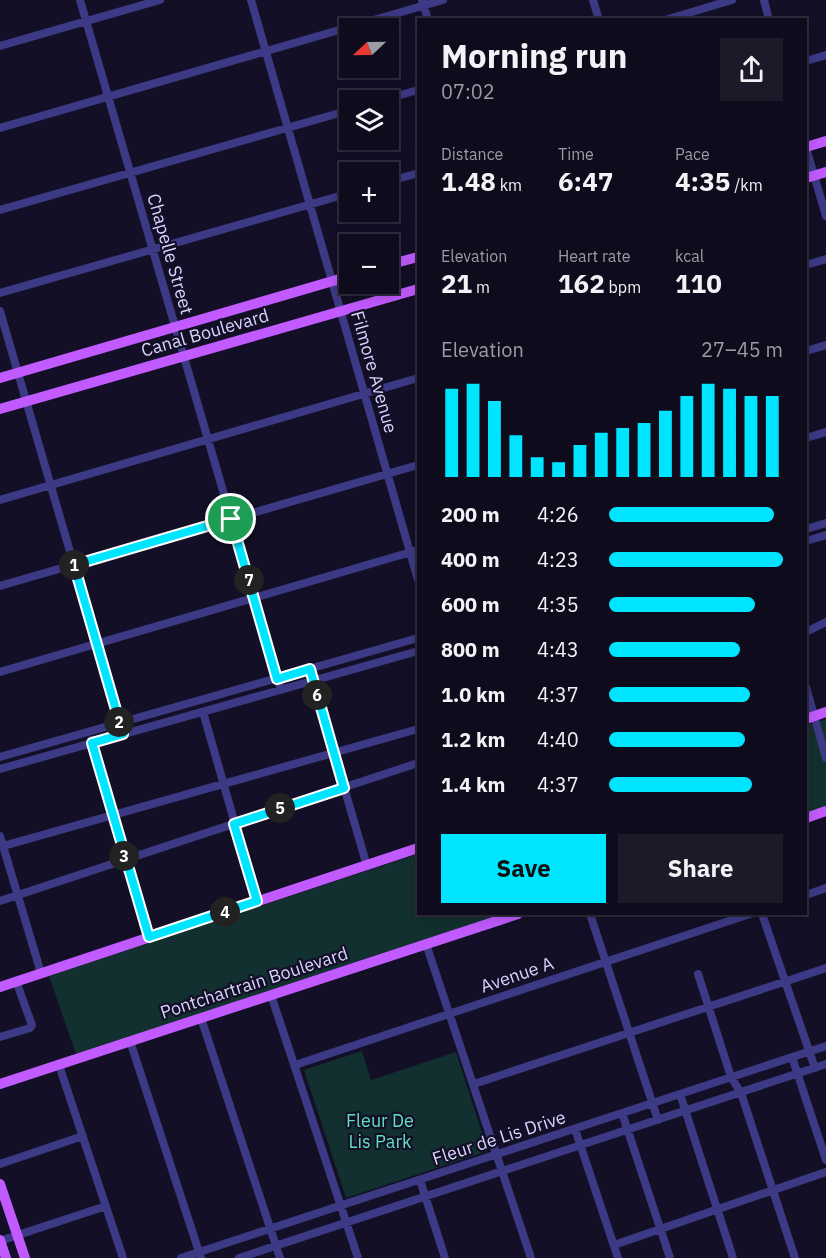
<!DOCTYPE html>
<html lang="en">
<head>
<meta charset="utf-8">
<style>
  :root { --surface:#0e0b1c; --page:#1c1929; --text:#f1f3f6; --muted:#9b9ba3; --line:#2e2b3b; --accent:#00e5ff }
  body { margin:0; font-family:"IBM Plex Sans",sans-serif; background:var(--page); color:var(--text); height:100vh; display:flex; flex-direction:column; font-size:22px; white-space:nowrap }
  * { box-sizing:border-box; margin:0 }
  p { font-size:20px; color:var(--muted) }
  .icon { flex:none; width:33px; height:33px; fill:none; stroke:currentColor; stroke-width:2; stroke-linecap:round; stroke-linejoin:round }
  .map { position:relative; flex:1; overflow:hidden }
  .sheet { position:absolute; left:417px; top:18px; width:390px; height:897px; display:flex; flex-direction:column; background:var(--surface); border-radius:0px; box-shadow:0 3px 15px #0003,0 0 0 2px var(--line) }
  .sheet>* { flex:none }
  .needle { width:39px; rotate:248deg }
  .buttons { position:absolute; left:339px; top:18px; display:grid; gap:12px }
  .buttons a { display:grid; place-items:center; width:60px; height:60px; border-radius:0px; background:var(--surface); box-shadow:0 3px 15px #0003,0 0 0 2px var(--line); font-size:30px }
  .pin { position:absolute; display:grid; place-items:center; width:51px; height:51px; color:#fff; margin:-26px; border:3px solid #fff; border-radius:50%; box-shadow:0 2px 6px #0007 }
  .km { position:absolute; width:30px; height:30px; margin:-15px; border-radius:50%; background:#222; color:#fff; font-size:16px; line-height:30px; text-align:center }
  .round { display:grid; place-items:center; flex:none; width:63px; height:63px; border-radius:0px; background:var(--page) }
  .overview { display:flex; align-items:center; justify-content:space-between; height:102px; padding:0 24px }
  h1 { font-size:33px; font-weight:700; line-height:45px }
  .figures { display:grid; grid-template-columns:repeat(3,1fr); gap:9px; height:102px; padding:6px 24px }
  .figures div { display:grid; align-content:center }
  .figures b { font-size:26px; font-weight:700 }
  .figures small { font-size:16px; font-weight:400 }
  .figures p { font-size:16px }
  .chart { height:168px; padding:12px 24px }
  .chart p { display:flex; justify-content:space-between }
  .chart svg { width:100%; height:108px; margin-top:6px; stroke:var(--accent); stroke-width:6 }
  .button { display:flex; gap:12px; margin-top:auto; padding:12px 24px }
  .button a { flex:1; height:69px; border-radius:0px; background:var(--accent); color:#111; font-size:24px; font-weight:700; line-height:69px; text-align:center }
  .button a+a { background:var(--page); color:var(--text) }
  ul { padding:0 24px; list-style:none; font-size:20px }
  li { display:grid; grid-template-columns:96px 72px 1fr; align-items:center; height:45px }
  li i { height:15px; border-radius:8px; background:var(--accent) }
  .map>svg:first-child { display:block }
</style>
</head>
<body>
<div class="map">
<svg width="826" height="1258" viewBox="0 0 826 1258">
  <rect width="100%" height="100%" fill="#130f26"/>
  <path fill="#12302f" d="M826,719V807L806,814V726Z
    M418,854V914H502L76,1054L49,976Z
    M362,1051L371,1080L456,1052L488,1151L346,1198L304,1070Z"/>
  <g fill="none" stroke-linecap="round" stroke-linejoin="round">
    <path stroke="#3d3a85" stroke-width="8" d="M80,0L281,690
      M251,0L418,580
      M422,0L428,20
      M593,0L599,20
      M764,0L769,20
      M665,20L732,0
      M0,46L160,0
      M806,61L826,55
      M382,100L418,90
      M0,128L443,0
      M806,148L826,216
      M388,182L418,173
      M0,210L350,110
      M806,265L826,259
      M0,293L350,193
      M0,311L123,734
      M806,351L826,345
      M806,438L826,432
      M0,500L418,378
      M806,529L826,523
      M806,541L826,535
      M0,586L418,465
      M806,632L826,622
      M0,672L418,550
      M312,677L367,866
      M806,687L826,758
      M203,712L257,901
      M91,740L149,937
      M0,757L418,638
      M0,769L418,651
      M0,836L41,973
      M0,847L418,729
      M806,895L826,888
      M0,901L418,763
      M590,914L658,1120
      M762,914L815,1068
      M426,944L531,1258
      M698,974L731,1077L741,1093L795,1258
      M271,995L358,1258
      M201,1018L280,1258
      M0,1037L30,1028L32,1025L16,981
      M130,1041L201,1258
      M792,1057L826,1160
      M59,1065L123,1258
      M295,1065L750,914
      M474,1084L826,968
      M680,1094L733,1258
      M622,1113L670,1258
      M575,1129L618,1258
      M0,1164L83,1136
      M420,1180L445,1258
      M0,1241L106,1206
      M614,1245L826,1172
      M181,1258L826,1046
      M239,1258L826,1064"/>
    <path stroke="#c25bff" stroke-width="10" d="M806,147L826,141
      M806,178L826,172
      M388,265L418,257
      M0,378L350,276
      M0,409L418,289
      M806,719L826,712
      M806,818L826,811
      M0,987L418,848
      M0,1084L518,914
      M0,1184L25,1258
      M0,1240L6,1258"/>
  </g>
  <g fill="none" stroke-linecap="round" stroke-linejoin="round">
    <g stroke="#fff" stroke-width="12">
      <path id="route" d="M231,519L277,679L310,669L344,788L234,824L257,901L149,937L92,743L123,734L74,565Z"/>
    </g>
    <use href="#route" stroke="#00e5ff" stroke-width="8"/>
  </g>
  <g text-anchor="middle" stroke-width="4.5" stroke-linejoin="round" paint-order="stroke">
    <g font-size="18" fill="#d9d4ff" stroke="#130f26">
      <text transform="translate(170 254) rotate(74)" y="6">Chapelle Street</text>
      <text transform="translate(205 333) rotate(-16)" y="6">Canal Boulevard</text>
      <text transform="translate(374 372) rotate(74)" y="6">Filmore Avenue</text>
      <text transform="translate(517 975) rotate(-19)" y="6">Avenue A</text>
      <text transform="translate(254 983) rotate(-18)" y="6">Pontchartrain Boulevard</text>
      <text transform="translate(499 1138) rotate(-18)" y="6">Fleur de Lis Drive</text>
    </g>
    <g font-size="18" fill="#5fe0c0" stroke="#130f26">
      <text x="380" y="1127">Fleur De<tspan x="380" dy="21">Lis Park</tspan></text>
    </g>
  </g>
</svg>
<div class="buttons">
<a><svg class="needle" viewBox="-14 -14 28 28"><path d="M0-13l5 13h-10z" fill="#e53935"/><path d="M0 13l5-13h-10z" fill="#9b9ba3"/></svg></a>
<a><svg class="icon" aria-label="layers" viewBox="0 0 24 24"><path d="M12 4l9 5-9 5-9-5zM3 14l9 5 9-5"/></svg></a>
<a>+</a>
<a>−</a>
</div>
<div class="pin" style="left:231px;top:519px;background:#1e9e55"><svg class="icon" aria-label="arrive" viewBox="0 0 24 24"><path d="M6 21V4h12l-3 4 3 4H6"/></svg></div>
<b class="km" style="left:74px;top:565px">1</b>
<b class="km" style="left:119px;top:722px">2</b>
<b class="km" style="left:124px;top:856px">3</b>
<b class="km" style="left:225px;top:912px">4</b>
<b class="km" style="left:280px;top:808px">5</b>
<b class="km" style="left:317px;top:695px">6</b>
<b class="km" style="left:249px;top:580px">7</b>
<section class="sheet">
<div class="overview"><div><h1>Morning run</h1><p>07:02</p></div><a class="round"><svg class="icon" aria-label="share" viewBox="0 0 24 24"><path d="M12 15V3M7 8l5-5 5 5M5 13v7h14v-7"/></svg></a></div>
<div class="figures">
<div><p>Distance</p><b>1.48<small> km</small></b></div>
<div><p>Time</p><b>6:47</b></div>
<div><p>Pace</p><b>4:35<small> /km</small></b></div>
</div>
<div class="figures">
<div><p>Elevation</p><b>21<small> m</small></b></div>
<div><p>Heart rate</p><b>162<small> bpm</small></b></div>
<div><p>kcal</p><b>110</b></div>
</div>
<div class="chart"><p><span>Elevation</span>27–45 m</p>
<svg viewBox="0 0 160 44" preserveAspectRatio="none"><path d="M5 44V8M15 44V6M25 44V13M35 44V27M45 44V36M55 44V38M65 44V31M75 44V26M85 44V24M95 44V22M105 44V17M115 44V11M125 44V6M135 44V8M145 44V11M155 44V11"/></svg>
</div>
<ul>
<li><b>200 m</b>4:26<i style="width:95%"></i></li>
<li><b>400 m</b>4:23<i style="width:100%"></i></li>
<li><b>600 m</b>4:35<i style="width:84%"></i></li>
<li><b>800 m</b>4:43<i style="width:75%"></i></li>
<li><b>1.0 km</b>4:37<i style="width:81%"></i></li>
<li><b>1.2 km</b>4:40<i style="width:78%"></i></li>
<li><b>1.4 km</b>4:37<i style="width:82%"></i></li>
</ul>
<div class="button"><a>Save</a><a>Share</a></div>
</section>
</div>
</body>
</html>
